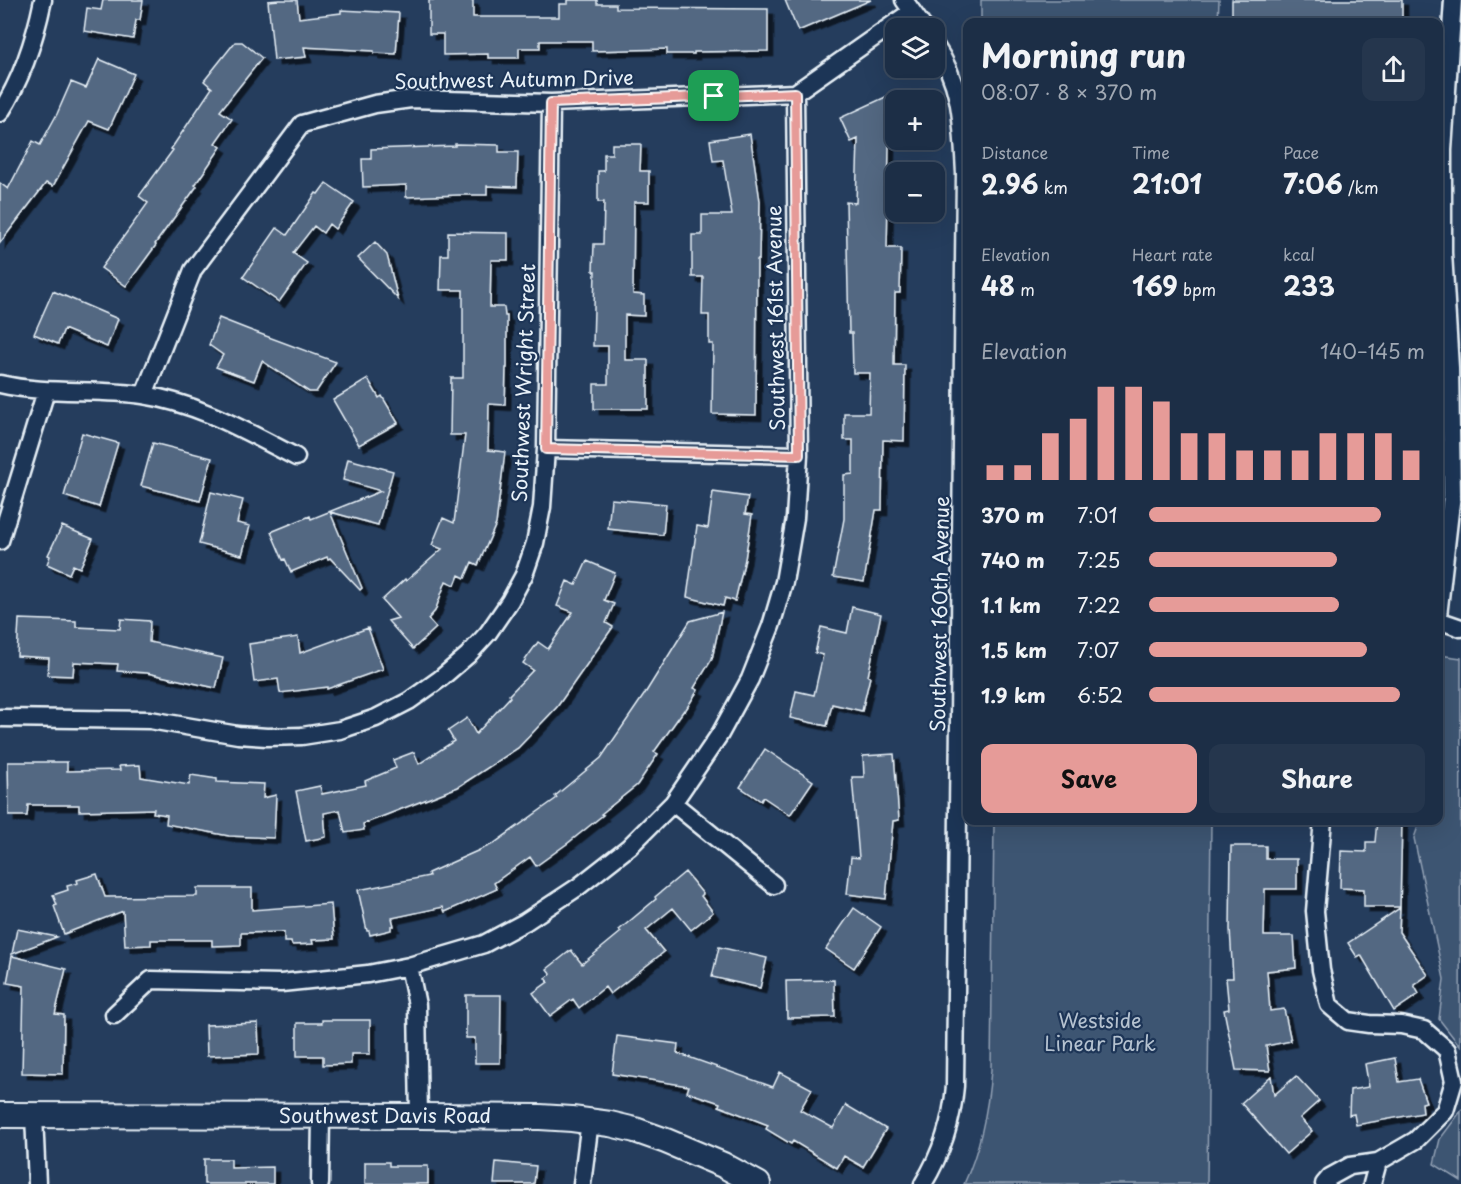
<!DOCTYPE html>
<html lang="en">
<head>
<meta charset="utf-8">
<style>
  :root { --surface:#1c2e46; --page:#25364d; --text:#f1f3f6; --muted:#a0a8b3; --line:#3a4a5f; --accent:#e69b98 }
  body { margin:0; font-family:"Playpen Sans",sans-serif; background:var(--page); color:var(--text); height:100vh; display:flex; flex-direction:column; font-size:22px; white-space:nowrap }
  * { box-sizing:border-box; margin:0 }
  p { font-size:20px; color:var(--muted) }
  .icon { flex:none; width:33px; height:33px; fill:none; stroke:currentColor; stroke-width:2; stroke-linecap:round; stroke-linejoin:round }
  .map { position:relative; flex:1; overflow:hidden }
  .details { position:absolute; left:963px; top:18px; width:480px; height:807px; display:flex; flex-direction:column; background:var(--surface); border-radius:12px; box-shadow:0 6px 24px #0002,0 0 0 2px var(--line) }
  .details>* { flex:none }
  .tools { position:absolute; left:885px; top:18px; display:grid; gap:12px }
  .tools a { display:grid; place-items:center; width:60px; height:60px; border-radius:12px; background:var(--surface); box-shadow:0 6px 24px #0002,0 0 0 2px var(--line); font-size:30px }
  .pin { position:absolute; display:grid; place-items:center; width:51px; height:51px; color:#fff; margin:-26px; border-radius:12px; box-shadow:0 3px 9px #0006 }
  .round { display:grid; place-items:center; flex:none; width:63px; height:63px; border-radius:12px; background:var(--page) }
  .overview { display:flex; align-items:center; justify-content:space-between; height:102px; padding:0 18px }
  h1 { font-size:33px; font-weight:700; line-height:45px }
  .figures { display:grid; grid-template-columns:repeat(3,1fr); gap:9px; height:102px; padding:6px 18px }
  .figures div { display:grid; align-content:center }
  .figures b { font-size:26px; font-weight:700 }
  .figures small { font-size:16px; font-weight:400 }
  .figures p { font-size:16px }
  .chart { height:168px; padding:12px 18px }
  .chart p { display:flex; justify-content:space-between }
  .chart svg { width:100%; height:108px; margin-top:6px; stroke:var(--accent); stroke-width:6 }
  .primary-button { display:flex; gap:12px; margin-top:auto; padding:12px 18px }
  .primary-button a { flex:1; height:69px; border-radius:12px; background:var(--accent); color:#111; font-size:24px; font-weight:700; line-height:69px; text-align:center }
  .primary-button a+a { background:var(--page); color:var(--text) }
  ul { padding:0 18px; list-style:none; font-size:20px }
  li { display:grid; grid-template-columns:96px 72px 1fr; align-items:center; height:45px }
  li i { height:15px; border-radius:8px; background:var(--accent) }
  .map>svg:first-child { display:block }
</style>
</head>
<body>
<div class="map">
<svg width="1461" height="1184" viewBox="0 0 1461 1184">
  <defs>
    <filter id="shadow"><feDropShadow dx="5.5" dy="5.5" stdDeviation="0" flood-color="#0009"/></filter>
  </defs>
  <rect width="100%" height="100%" fill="#253d5d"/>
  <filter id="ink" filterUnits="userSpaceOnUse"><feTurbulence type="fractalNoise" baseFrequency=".0167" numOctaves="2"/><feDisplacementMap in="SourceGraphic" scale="12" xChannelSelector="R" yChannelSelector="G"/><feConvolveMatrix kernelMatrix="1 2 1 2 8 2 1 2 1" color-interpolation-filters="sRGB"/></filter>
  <g filter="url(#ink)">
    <path fill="#3e5472" stroke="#93a2b5" stroke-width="1.5" d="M981,0H1219L1218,22H981Z
      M1439,655L1461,658L1460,1046L1439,1019L1444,979L1414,838L1420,821L1438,820Z
      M994,821H1211L1207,1184H964C981,1147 988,1110 991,1070Z
      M1461,1111V1181L1434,1164L1440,1139Z"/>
    <path fill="#536782" stroke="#e8f1f8" stroke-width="1.5" filter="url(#shadow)" d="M103,0H143L140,20H136L133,39L84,31L87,8L101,10Z
      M279,0H297L299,18L341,13V10L399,13L396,54L374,53V51L304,47L306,57L274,60L268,1Z
      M429,0H473V17H559V4H568V0H597V4H616V8L768,9V51L694,52V54H667V49L592,51V41H540V48H519V58H488V54L443,55V34H429Z
      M785,0H871L798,31Z
      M1232,0H1402V22H1232Z
      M235,42H242L262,58L220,111L232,119L215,143L221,147L195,185L197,186L155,244L156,245L126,286L101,268L148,203L139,196L173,150L171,149L212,88L204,81Z
      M99,59L134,74L109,129L89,121L53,186L46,183L0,243V183L8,189L33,141L40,145L57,114L71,82L86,88Z
      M890,95L887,248H901L900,293H895L894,365H905L904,441L883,440L882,510H876L864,582L833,577L844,519V475L853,474V440H844V413H869L870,373H853L852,333H849L846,202L856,203L858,139L851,142L840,118Z
      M750,134L760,201L759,260H757L756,415L712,414L713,344H709V315H702L703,277H692V235H702V215H732L723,160L713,161L710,140Z
      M455,144L499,145V152H518L517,187L487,186V195H459L406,197V185L363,187L362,159H371V149L455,146Z
      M612,144H641L640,171H649V202H634L633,294L644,295V316L625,315V360H648V409H594V384H608V346H593L595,271H593L594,244H603L604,202H598V171H604V154H612Z
      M326,183L354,202L335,229L329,224L323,233L314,226L293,253L307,263L279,302L243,277L277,228L287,235L316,193L318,194Z
      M448,232L508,233V260H491L490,307H504L505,316H507V368H506L505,405L489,404L488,450L505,452L496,524L478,565L472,562L465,578L459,575L455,585L446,581L435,611L428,619L436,628L413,649L388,621L398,618L382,600L405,579L406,581L442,549L432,545L443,518L454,523L465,435H450L451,378H463V290H440L441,255H448Z
      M375,242L387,255L398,299L358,258Z
      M53,291L118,319L107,347L64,329L58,344L34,334Z
      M219,318L247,329L336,362L316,392H309L262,361L254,381L216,367L223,355L209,345Z
      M368,379L379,398L382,396L398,423L359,445L333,400Z
      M82,433L118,443L99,507L64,496Z
      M153,443L212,458L200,501L141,486Z
      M348,459L393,471L378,525L330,512L362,588L360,590L330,558L328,559L327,557L291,572L285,559L283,560L271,532L310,516L311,519L381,491L343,480Z
      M211,492L243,500L237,523L250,526L242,555L199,544Z
      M713,492L748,497L745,514L752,515L745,559L735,601L725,598L723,606L687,597L697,526L708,528Z
      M611,499L666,504L663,535L608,529Z
      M62,526L93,539L80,568L73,565L69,574L47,564L50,556L48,555Z
      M587,561L615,573L604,600L614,604L606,623L613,627L557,707L518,748L458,787L363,824L364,830L345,833L340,810L324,813L326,837L306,841L296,791L320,786L322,794L366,785L365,781L396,768L393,760L414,752L419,764L454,741L448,731L467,718L476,734L510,697L509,695L533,670L523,663L538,642L548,649L573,612L557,606L567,581L576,585Z
      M852,607L881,614L868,676L870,677L862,711L832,704L827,726L790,718L796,691L814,695L823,655L815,653L821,627L847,633Z
      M722,612L712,659L694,688L698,690L685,711L684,710L654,752L658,754L637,785L601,814L603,815L568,843L536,866L530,857L494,883L497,889L445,912L443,907L392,918L394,926H391V930L370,935L369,931H367L358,890L429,876L428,873L493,844L557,798L555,796L601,758L644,695L690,621Z
      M19,619L76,621V627L120,629L121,619L150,621L149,642L223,658L216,688L147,673L117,671L118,664L74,662L73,676L48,675L49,658L17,656Z
      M368,628L383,669L327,689V687L280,693L278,679L254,682L249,644L298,637L300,653Z
      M765,749L813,781L790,815L763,797L761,801L740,787Z
      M894,754L899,820L893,821L886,899L847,894L851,857L859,858L852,777H864L863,756Z
      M8,762H67V771L120,770L119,766L140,765L141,777L189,785L191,775L217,779V782L264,784L263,798L276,795L274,838L229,836L166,824L167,815L153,813L154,809L79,811V805H28L27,816H9Z
      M1377,820H1402L1400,907H1364V889L1340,888L1341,851L1366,852V842H1375Z
      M1231,846H1266V859H1297V889H1265L1264,936H1294L1296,968L1267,971L1270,1011L1284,1009L1291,1041L1266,1046L1270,1071L1236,1070L1224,1010L1229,1009L1226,978H1233L1230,929Z
      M685,872L703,894L701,896L713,912L691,930L673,908L646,930L664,952L610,994L605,987L579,1008L573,999L550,1016L533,993L548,982L545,978L551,974L547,969L571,950L582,964L621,932L619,930L656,899L655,897Z
      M97,874L105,897L197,896V888H252V910L331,904L334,939L312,940L313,944L292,945L291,942H284V932L241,933V945L212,946V940H151V945L125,946L123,911L64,934L54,906L57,905L53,895L68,890L67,886L78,883L77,880Z
      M854,908L881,927L854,968L826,949Z
      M1400,908L1399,932L1428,975L1414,985L1419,994L1394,1011L1361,955L1357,957L1348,943Z
      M17,929L57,937L12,954Z
      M719,947L767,958L760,988L712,977Z
      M12,956L66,969L55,1014L64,1015L63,1074L22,1073L24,986L7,983Z
      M834,980L835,1017L787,1018L786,981Z
      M466,995H501L500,1063H475V1038H466Z
      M322,1020H370V1054H351V1064L323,1065V1056H297V1023H322Z
      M258,1023L259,1054L207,1056L206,1025Z
      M617,1036L678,1044L677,1053L773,1087L780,1072L812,1089L800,1110L833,1128L846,1105L886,1129L863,1167L844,1156L837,1168L793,1141L791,1144L766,1129L768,1125L719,1106L720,1103L687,1092L689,1086L612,1074Z
      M1395,1058L1399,1082L1418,1079L1426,1102L1422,1103L1423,1113L1356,1125L1354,1114L1349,1115L1350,1090L1369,1087L1365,1064Z
      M1271,1076L1274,1095L1296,1076L1319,1101L1300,1118L1312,1131L1286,1154L1241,1103Z
      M204,1159H231V1168L273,1167V1184H204Z
      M365,1162H389V1166H428V1184H365Z
      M496,1162L536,1166L534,1184H494Z"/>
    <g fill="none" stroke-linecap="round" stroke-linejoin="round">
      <g stroke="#e8f1f8" stroke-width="21">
        <path id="street" d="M904,0L924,28
          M0,113C22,79 35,39 43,0
          M0,384C47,395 95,388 143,395C198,403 247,432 296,457
          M144,395L193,270L302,124L375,104L411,99L551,103L795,93L912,11
          M546,449L799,455
          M0,541L46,391
          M1438,616L1452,494L1450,368L1443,253V150L1453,0
          M1438,620L1461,628
          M0,718L150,720L238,735L267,737L302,736L340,730L376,718L409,701L440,679L468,655L488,633L510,601L524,575L535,543L542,507L546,449L551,103
          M673,803L774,885
          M1323,820L1315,911L1321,970L1329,1005L1348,1021L1369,1024L1401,1025L1424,1030L1447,1050L1454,1081L1445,1111L1416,1140L1378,1162L1350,1166L1330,1177L1324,1184
          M409,966L417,1005L419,1116
          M114,1015L151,980L281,983L368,974L409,966L484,944L525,922L578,887L629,847L673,803L720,734L750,679L771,626L784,582L795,518L799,455L795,93
          M34,1115L37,1184
          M320,1184L321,1115
          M582,1184L590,1121
          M923,1184C942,1153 952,1122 955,1086L965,173C962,124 963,86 934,44
          M1372,1184L1378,1162"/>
      </g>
      <g stroke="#e8f1f8" stroke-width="28">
        <path id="secondary" d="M0,1115L419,1116L540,1117L572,1119L610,1124L635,1130L666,1141L723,1165L758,1184"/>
      </g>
      <use href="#street" stroke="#1d3557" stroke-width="16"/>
      <use href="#secondary" stroke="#1d3557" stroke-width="24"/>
    </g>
  </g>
  <g fill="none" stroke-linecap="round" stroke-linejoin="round" filter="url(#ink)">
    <g stroke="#fff" stroke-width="12">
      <path id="route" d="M795,93L799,455L546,449L551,103Z"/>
    </g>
    <use href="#route" stroke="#e69b98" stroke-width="8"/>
  </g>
  <g text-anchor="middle" stroke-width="4.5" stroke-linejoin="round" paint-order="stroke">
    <g font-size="20" fill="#e8f1f8" stroke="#1d3557">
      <text transform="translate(514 80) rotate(-1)" y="7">Southwest Autumn Drive</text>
      <text transform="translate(776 318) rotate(-91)" y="7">Southwest 161st Avenue</text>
      <text transform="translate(524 383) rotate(-88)" y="7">Southwest Wright Street</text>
      <text transform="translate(940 614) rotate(-89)" y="7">Southwest 160th Avenue</text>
      <text x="385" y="1123">Southwest Davis Road</text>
    </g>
    <g font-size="20" fill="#b5c2d0" stroke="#1d3557">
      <text x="1100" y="1028">Westside<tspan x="1100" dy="23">Linear Park</tspan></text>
    </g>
  </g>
</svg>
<div class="tools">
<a><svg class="icon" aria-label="layers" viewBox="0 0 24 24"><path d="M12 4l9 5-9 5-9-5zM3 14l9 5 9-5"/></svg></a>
<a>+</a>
<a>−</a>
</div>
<div class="pin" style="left:714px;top:96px;background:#1e9e55"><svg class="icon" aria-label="arrive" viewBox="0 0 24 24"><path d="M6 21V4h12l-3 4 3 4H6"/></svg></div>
<section class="details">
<div class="overview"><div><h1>Morning run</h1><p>08:07 · 8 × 370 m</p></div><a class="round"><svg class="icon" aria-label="share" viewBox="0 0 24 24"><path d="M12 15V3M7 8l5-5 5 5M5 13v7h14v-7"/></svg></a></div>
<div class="figures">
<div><p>Distance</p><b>2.96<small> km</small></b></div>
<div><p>Time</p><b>21:01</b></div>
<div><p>Pace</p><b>7:06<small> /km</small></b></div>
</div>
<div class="figures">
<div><p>Elevation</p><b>48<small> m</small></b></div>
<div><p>Heart rate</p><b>169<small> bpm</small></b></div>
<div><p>kcal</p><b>233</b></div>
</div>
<div class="chart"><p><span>Elevation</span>140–145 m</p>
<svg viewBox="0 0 160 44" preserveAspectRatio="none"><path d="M5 44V38M15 44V38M25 44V25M35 44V19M45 44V6M55 44V6M65 44V12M75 44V25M85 44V25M95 44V32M105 44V32M115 44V32M125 44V25M135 44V25M145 44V25M155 44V32"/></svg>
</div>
<ul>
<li><b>370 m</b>7:01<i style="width:84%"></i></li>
<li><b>740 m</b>7:25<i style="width:68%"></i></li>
<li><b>1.1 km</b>7:22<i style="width:69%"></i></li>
<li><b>1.5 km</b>7:07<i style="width:79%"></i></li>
<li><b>1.9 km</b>6:52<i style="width:91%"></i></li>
</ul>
<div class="primary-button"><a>Save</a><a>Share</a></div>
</section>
</div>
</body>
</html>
